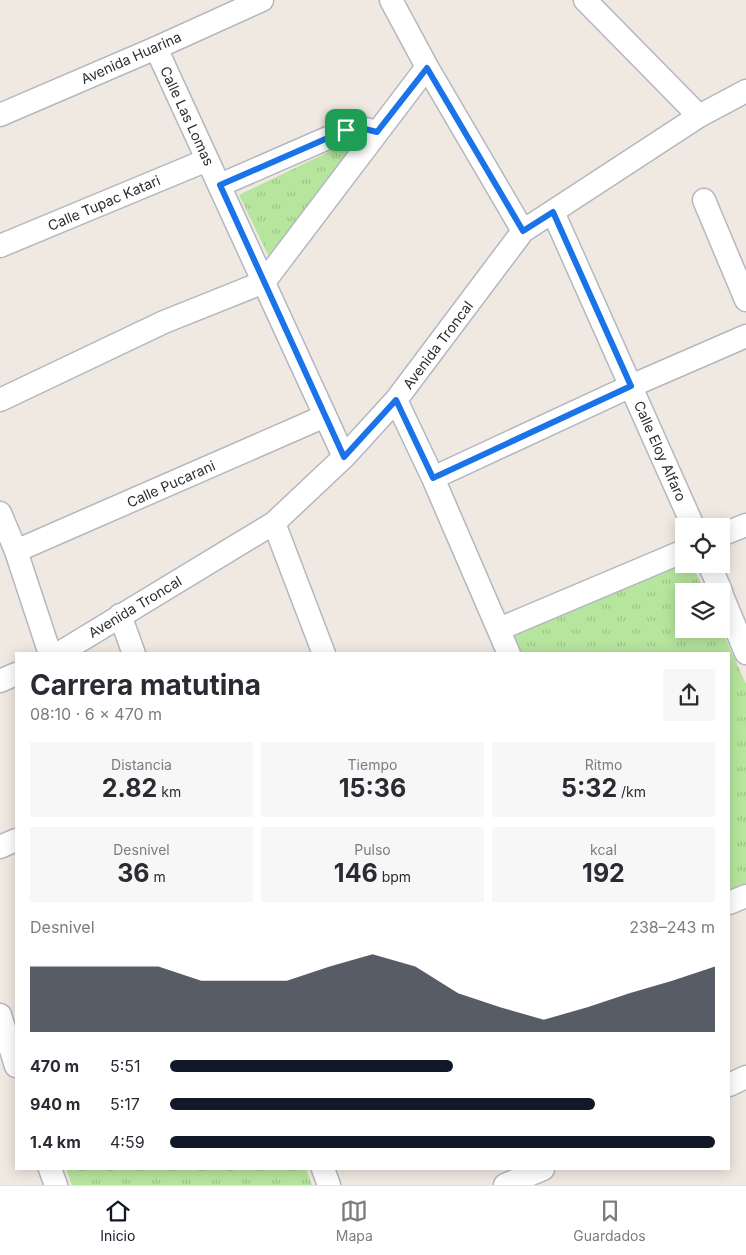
<!DOCTYPE html>
<html lang="es">
<head>
<meta charset="utf-8">
<style>
  :root { --surface:#fff; --page:#f7f7f7; --text:#2b2b33; --muted:#7c7c81; --line:#e1e1e2; --accent:#111827 }
  body { margin:0; font-family:Inter,sans-serif; background:var(--page); color:var(--text); height:100vh; display:flex; flex-direction:column; font-size:19px; white-space:nowrap }
  * { box-sizing:border-box; margin:0 }
  p { font-size:16px; color:var(--muted) }
  .icon { flex:none; width:28px; height:28px; fill:none; stroke:currentColor; stroke-width:2; stroke-linecap:round; stroke-linejoin:round }
  .map { position:relative; flex:1; overflow:hidden }
  .drawer { position:absolute; left:15px; top:652px; width:715px; height:518px; display:flex; flex-direction:column; background:var(--surface); border-radius:0px; box-shadow:0 2px 12px #0003 }
  .drawer>* { flex:none }
  .buttons { position:absolute; left:675px; top:518px; display:grid; gap:10px }
  .buttons a { display:grid; place-items:center; width:55px; height:55px; border-radius:0px; background:var(--surface); box-shadow:0 2px 12px #0003; font-size:25px }
  .pin { position:absolute; display:grid; place-items:center; width:42px; height:42px; color:#fff; margin:-21px; border-radius:10px; box-shadow:0 2px 8px #0006 }
  .round { display:grid; place-items:center; flex:none; width:52px; height:52px; border-radius:0px; background:var(--page) }
  .head { display:flex; align-items:center; justify-content:space-between; height:85px; padding:0 15px }
  h1 { font-size:28px; font-weight:700; line-height:38px }
  .figures { display:grid; grid-template-columns:repeat(3,1fr); gap:8px; height:85px; padding:5px 15px }
  .figures div { display:grid; align-content:center; border-radius:0px; background:var(--page); text-align:center }
  .figures b { font-size:25px; font-weight:700 }
  .figures small { font-size:14px; font-weight:400 }
  .figures p { font-size:14px }
  .chart { height:140px; padding:10px 15px }
  .chart p { display:flex; justify-content:space-between }
  .chart svg { width:100%; height:90px; margin-top:5px; fill:var(--accent); opacity:.7 }
  ul { padding:0 15px; list-style:none; font-size:16px }
  li { display:grid; grid-template-columns:80px 60px 1fr; align-items:center; height:38px }
  li i { height:12px; border-radius:6px; background:var(--accent) }
  .menu { display:flex; justify-content:space-around; align-items:center; height:70px; border-top:1px solid var(--line); background:var(--surface); font-size:14px; color:var(--muted) }
  .menu a { display:grid; justify-items:center; gap:2px }
  .menu .current { color:var(--accent) }
  .map>svg:first-child { display:block }
</style>
</head>
<body>
<div class="map">
<svg width="746" height="1185" viewBox="0 0 746 1185">
  <defs>
    <pattern id="park-tufts" width="24" height="20" patternUnits="userSpaceOnUse" patternTransform="scale(1.25)"><rect width="24" height="20" fill="#b6e59e"/><path d="M3 7l-1-3M5 7V3M7 7l1-3M15 17l-1-3M17 17v-4M19 17l1-3" fill="none" stroke="#9dc588"/></pattern>
  </defs>
  <rect width="100%" height="100%" fill="#efe9e1"/>
  <path fill="url(#park-tufts)" d="M366,134L269,257L239,195Z
    M684,557V564H692L704,591H684V629H721L746,684V887L729,894V654H518L509,635Z
    M66,1169H306L312,1185H72Z"/>
  <g fill="none" stroke-linecap="round" stroke-linejoin="round">
    <g stroke="#b4b7c1" stroke-width="25">
      <path id="minor" d="M391,0L427,67L523,231
        M585,0L699,116
        M156,48L344,457
        M0,115L156,48L262,0
        M220,185L346,130L365,129L377,132
        M704,200L746,300
        M553,212L693,526
        M0,246L207,160
        M0,400L164,322L264,282L427,67
        M396,400L433,478L509,654
        M433,478L631,386L746,336
        M0,513L16,551L50,654
        M274,523L324,654
        M721,535L746,525
        M16,551L325,416
        M709,564L721,591
        M721,593L746,653
        M120,615L134,654
        M499,629L684,551
        M58,654L274,523L344,457L396,400L523,231L699,116L746,91
        M0,681L16,674
        M0,847L16,840
        M729,903L746,896
        M0,1015L16,1066
        M729,1085L746,1077
        M50,1169L56,1185
        M323,1169L329,1185
        M505,1185L543,1169"/>
    </g>
    <use href="#minor" stroke="#fff" stroke-width="22"/>
  </g>
  <g fill="none" stroke-linecap="round" stroke-linejoin="round">
    <g stroke="#fff" stroke-width="10">
      <path id="route" d="M427,68L523,231L553,212L631,386L433,478L396,400L344,457L220,185L346,130L365,129L377,132Z"/>
    </g>
    <use href="#route" stroke="#1a73e8" stroke-width="6"/>
  </g>
  <g text-anchor="middle" stroke-width="5" stroke-linejoin="round" paint-order="stroke">
    <g font-size="14" fill="#2e2e2e" stroke="#fff">
      <text transform="translate(131 58) rotate(-24)" y="5">Avenida Huarina</text>
      <text transform="translate(187 116) rotate(65)" y="5">Calle Las Lomas</text>
      <text transform="translate(104 203) rotate(-23)" y="5">Calle Tupac Katari</text>
      <text transform="translate(438 345) rotate(-53)" y="5">Avenida Troncal</text>
      <text transform="translate(660 451) rotate(66)" y="5">Calle Eloy Alfaro</text>
      <text transform="translate(171 484) rotate(-24)" y="5">Calle Pucarani</text>
      <text transform="translate(135 607) rotate(-31)" y="5">Avenida Troncal</text>
    </g>
  </g>
</svg>
<div class="buttons">
<a><svg class="icon" aria-label="locate" viewBox="0 0 24 24"><circle cx="12" cy="12" r="6"/><path d="M12 2v4M12 18v4M2 12h4M18 12h4"/></svg></a>
<a><svg class="icon" aria-label="layers" viewBox="0 0 24 24"><path d="M12 4l9 5-9 5-9-5zM3 14l9 5 9-5"/></svg></a>
</div>
<div class="pin" style="left:346px;top:130px;background:#1e9e55"><svg class="icon" aria-label="arrive" viewBox="0 0 24 24"><path d="M6 21V4h12l-3 4 3 4H6"/></svg></div>
<section class="drawer">
<div class="head"><div><h1>Carrera matutina</h1><p>08:10 · 6 × 470 m</p></div><a class="round"><svg class="icon" aria-label="share" viewBox="0 0 24 24"><path d="M12 15V3M7 8l5-5 5 5M5 13v7h14v-7"/></svg></a></div>
<div class="figures">
<div><p>Distancia</p><b>2.82<small> km</small></b></div>
<div><p>Tiempo</p><b>15:36</b></div>
<div><p>Ritmo</p><b>5:32<small> /km</small></b></div>
</div>
<div class="figures">
<div><p>Desnivel</p><b>36<small> m</small></b></div>
<div><p>Pulso</p><b>146<small> bpm</small></b></div>
<div><p>kcal</p><b>192</b></div>
</div>
<div class="chart"><p><span>Desnivel</span>238–243 m</p>
<svg viewBox="0 0 160 44" preserveAspectRatio="none"><path d="M0 44V12L10 12L20 12L30 12L40 19L50 19L60 19L70 12L80 6L90 12L100 25L110 32L120 38L130 32L140 25L150 19L160 12V44z"/></svg>
</div>
<ul>
<li><b>470 m</b>5:51<i style="width:52%"></i></li>
<li><b>940 m</b>5:17<i style="width:78%"></i></li>
<li><b>1.4 km</b>4:59<i style="width:100%"></i></li>
</ul>
</section>
</div>
<nav class="menu">
<a class="current"><svg class="icon" aria-label="home" viewBox="0 0 24 24"><path d="M3 11l9-7 9 7M6 9v11h12V9"/></svg>Inicio</a>
<a><svg class="icon" aria-label="map" viewBox="0 0 24 24"><path d="M3 6l6-2 6 2 6-2v14l-6 2-6-2-6 2zM9 4v14M15 6v14"/></svg>Mapa</a>
<a><svg class="icon" aria-label="saved" viewBox="0 0 24 24"><path d="M7 4h10v16l-5-4-5 4z"/></svg>Guardados</a>
</nav>
</body>
</html>
